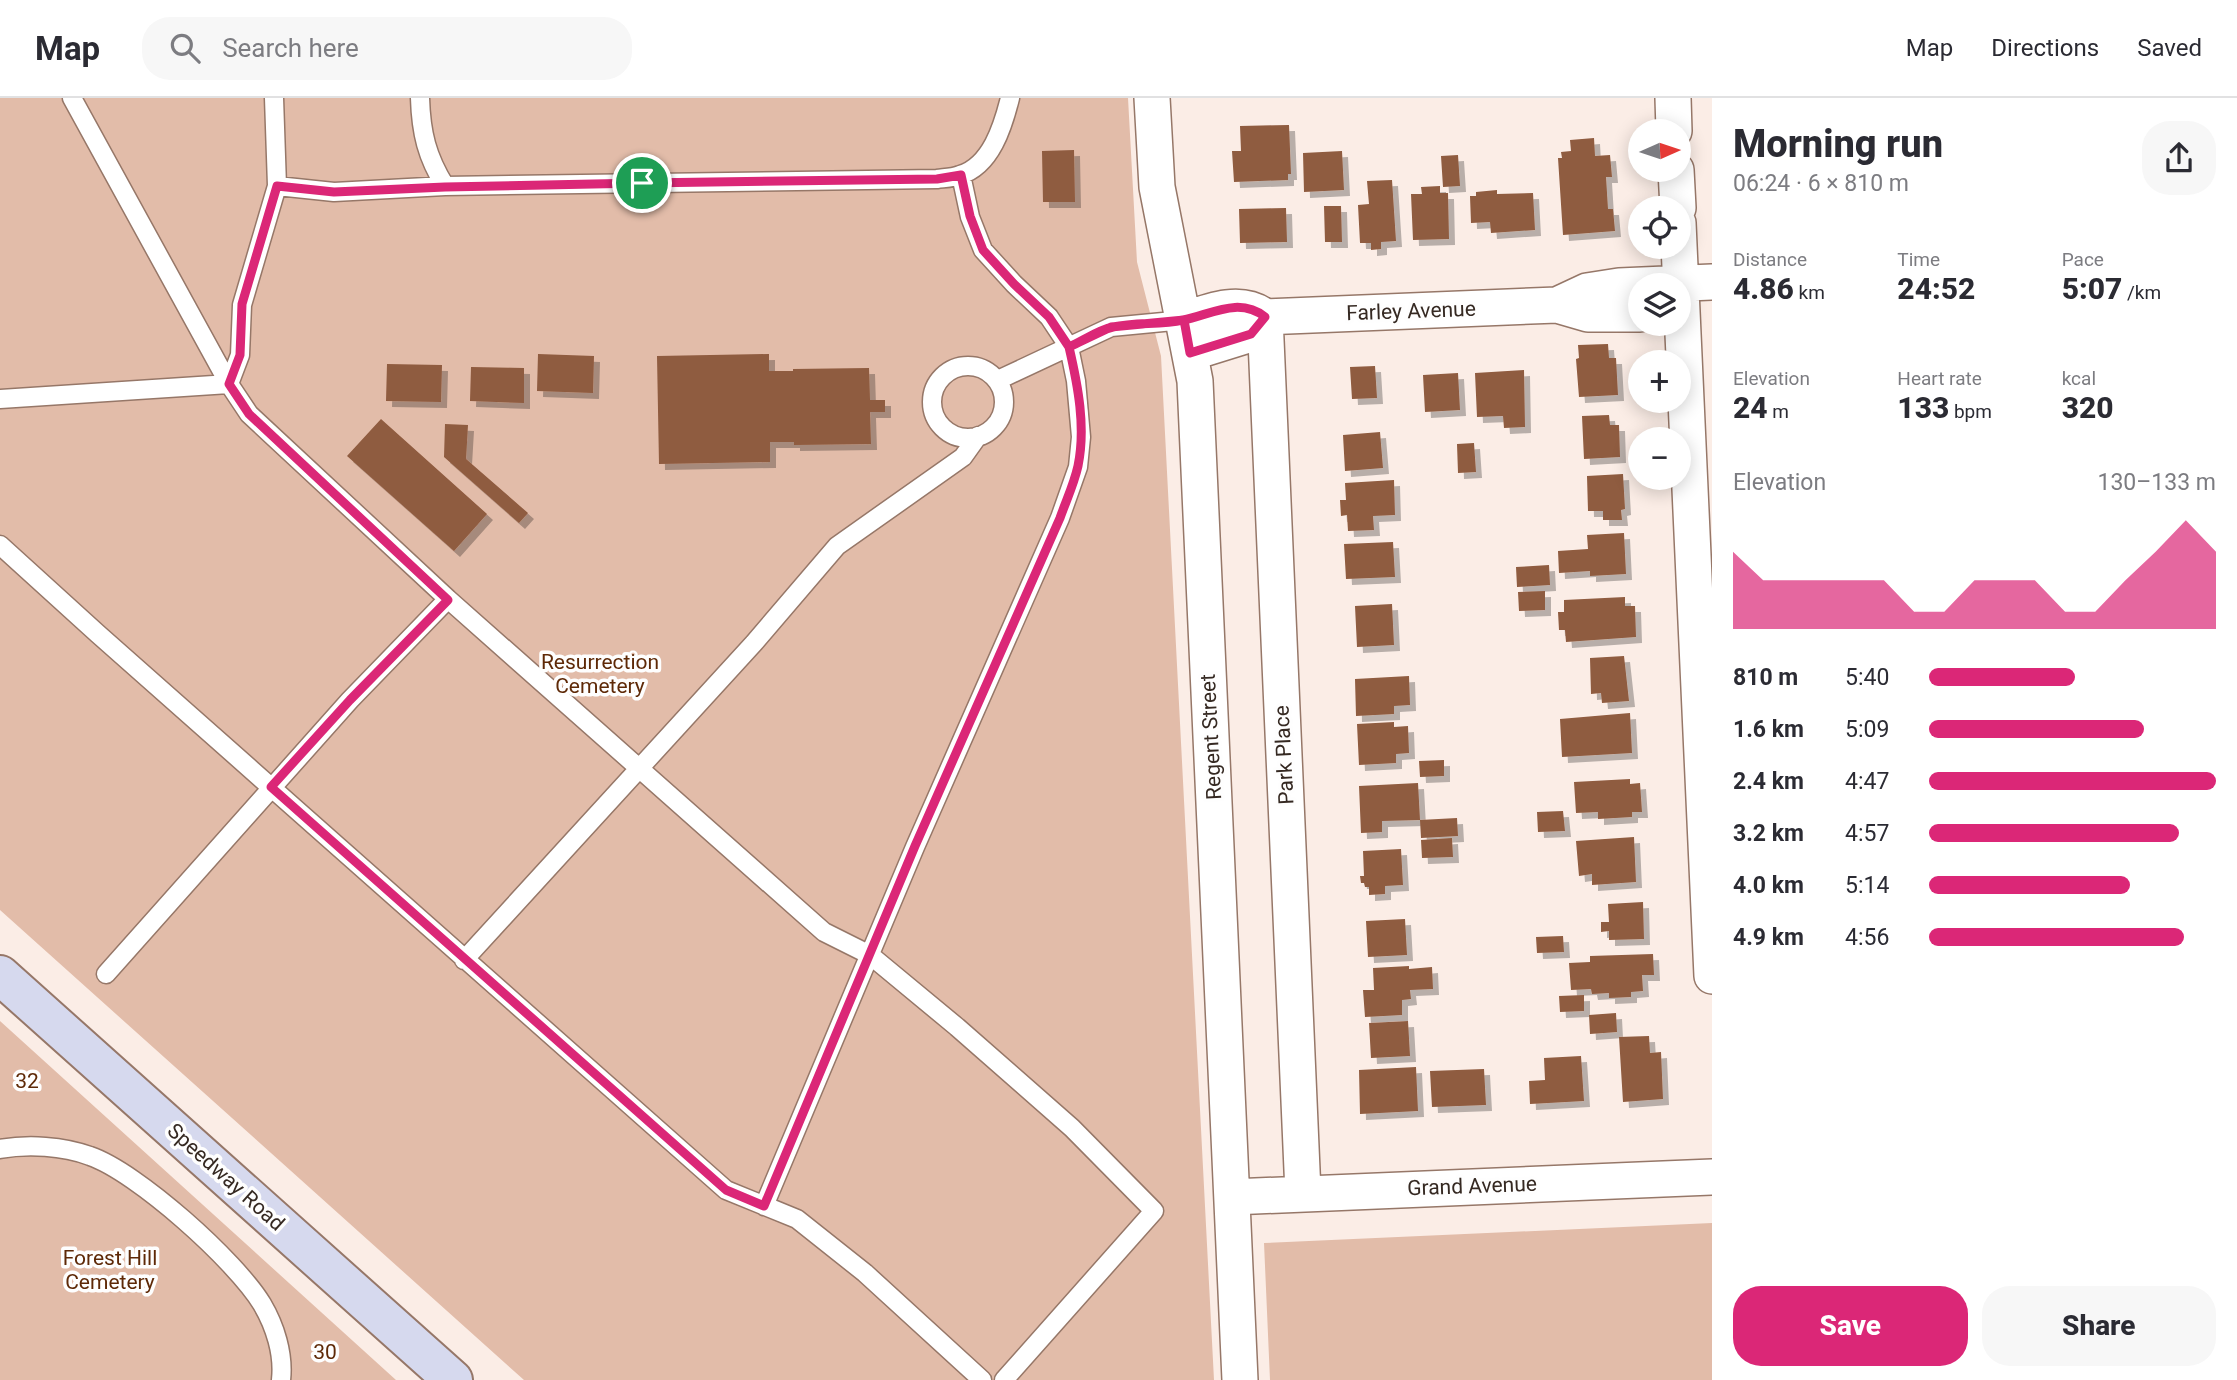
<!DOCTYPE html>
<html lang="en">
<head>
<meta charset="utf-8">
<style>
  :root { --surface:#fff; --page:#f7f7f7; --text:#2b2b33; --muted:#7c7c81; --line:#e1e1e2; --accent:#db2777 }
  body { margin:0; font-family:Roboto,sans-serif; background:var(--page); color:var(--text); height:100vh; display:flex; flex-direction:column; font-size:26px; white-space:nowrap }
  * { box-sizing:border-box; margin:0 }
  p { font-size:23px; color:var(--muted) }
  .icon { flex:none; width:38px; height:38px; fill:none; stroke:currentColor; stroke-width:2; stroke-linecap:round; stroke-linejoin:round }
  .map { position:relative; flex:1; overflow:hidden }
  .side { display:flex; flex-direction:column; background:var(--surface); width:525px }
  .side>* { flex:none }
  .needle { width:46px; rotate:87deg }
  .tools { position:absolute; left:1628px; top:21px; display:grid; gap:14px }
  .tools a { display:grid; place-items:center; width:63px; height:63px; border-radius:50%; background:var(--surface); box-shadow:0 4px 18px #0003; font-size:35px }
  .pin { position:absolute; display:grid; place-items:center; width:60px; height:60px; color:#fff; margin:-30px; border:4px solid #fff; border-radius:50%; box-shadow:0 2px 7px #0007 }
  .round { display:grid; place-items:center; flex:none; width:74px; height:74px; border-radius:28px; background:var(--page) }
  .overview { display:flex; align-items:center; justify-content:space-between; height:119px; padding:0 21px }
  h1 { font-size:38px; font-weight:800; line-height:52px }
  .stats { display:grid; grid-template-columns:repeat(3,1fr); gap:10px; height:119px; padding:7px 21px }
  .stats div { display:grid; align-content:center }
  .stats b { font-size:30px; font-weight:800 }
  .stats small { font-size:19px; font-weight:400 }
  .stats p { font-size:19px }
  .chart { height:196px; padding:14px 21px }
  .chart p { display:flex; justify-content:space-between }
  .chart svg { width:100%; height:126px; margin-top:7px; fill:var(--accent); opacity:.7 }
  .primary-button { display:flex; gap:14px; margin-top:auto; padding:14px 21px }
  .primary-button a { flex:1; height:80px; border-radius:28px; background:var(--accent); color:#fff; font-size:28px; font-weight:800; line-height:80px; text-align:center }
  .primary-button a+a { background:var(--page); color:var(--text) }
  ul { padding:0 21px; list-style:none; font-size:23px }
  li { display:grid; grid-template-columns:112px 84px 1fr; align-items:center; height:52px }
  li i { height:18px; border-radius:9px; background:var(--accent) }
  header { display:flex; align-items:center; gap:42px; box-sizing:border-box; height:98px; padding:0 35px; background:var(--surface); border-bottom:2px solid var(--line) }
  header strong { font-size:33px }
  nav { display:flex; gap:38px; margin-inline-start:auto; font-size:24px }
  .search { width:490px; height:63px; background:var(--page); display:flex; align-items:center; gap:18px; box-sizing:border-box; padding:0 24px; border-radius:28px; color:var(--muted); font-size:26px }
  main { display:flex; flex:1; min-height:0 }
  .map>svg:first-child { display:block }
</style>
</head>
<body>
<header>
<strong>Map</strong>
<div class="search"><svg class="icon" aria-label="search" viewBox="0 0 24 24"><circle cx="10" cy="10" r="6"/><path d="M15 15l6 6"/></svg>Search here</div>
<nav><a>Map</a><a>Directions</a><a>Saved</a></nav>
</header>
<main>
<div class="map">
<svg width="1712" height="1282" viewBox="0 0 1712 1282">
  <defs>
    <filter id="shadow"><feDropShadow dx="6" dy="6" stdDeviation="0" flood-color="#0004"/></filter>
  </defs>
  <rect width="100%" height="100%" fill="#fbede6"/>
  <path fill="#e2bca9" d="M0,0H1128L1137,164L1161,258L1214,1282H524L0,812Z
    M0,923L396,1282H0Z
    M1712,1125V1282H1270L1264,1145Z"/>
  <path fill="#8f5b3f" filter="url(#shadow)" d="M1289,27L1291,76H1288V82L1234,84L1232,53H1241L1240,28Z
    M1594,40L1595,58L1610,57L1612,79H1606L1608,111H1613L1615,133L1563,137L1558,60H1562L1561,54L1571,53L1570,42Z
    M1074,52L1075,104H1043L1042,53Z
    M1342,53L1344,92L1304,94L1303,55Z
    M1458,57L1460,88L1443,89L1441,58Z
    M1392,82L1396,143L1381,144V151L1371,152V145H1360L1358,107L1369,106L1367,83Z
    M1440,88V95H1448L1449,141L1413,142L1411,96H1422L1421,89Z
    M1497,92V96L1533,95L1535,132L1491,135L1490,124L1471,125L1470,98H1476V94Z
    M1324,108H1341L1342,144H1325Z
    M1286,110L1287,144L1240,145L1239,111Z
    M1608,246L1609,260H1616L1618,297L1579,299L1576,261L1579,260L1578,247Z
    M538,256L594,258L593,295L537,293Z
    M769,256V273H793V271L869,270L870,302H885V314H870L871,346L794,347V344H770V364L659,366L657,258Z
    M387,266L442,267L441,304L386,303Z
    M1375,268L1377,300L1352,301L1350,269Z
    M471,269L524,270V305L470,303Z
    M1524,272L1525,329L1504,330L1503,318L1477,319L1475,275Z
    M1458,275L1460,312L1425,314L1423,277Z
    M1609,317L1610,327H1619L1620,359L1584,361L1582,318Z
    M381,321L487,416L454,453L347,358Z
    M445,326L468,327L466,361L528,415L519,425L444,359Z
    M1380,334L1383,370L1345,373L1343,337Z
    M1474,345L1476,374L1458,375L1457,346Z
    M1623,376L1625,411L1621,412L1622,422H1603V413H1588L1587,378Z
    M1394,382L1395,417L1373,418L1374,432L1348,433L1347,417L1341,418L1340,402H1346L1345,385Z
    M1624,435L1626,476L1590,478V473L1559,475L1558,453L1588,451L1587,437Z
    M1393,444L1395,479L1346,481L1344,446Z
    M1549,467L1550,487L1517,489L1516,469Z
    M1545,493V512L1519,513L1518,494Z
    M1625,499V508H1635L1636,539L1566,544L1565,532H1559L1558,514H1564V502Z
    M1392,506L1394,547L1357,549L1355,508Z
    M1624,558L1629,603L1602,605L1601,595L1591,596L1590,560Z
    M1409,578L1410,607L1394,608V616L1356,618L1355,581Z
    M1630,615L1632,655L1562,659L1560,621Z
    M1394,624V629L1408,628L1409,655L1396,656V665L1359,667L1357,626Z
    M1444,662V678L1420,679L1419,663Z
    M1630,681V686L1640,685L1642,714H1632V719L1598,721V714L1576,715L1574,684Z
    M1418,685L1420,722L1382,723V734L1361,735L1359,688Z
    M1563,713L1565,733L1538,734L1537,714Z
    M1457,720L1458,738L1421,740L1420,722Z
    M1634,739L1636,784L1592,787V776L1579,778L1576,743Z
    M1452,740L1453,759L1422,760L1421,742Z
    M1401,751L1403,787L1385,788V796L1369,797V789H1365L1364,785H1361L1360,778H1364L1363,753Z
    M1643,804L1644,841L1609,842V833L1601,834V824H1609L1608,806Z
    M1405,821L1407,857L1368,859L1366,823Z
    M1563,838L1564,854L1537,855L1536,839Z
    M1653,856L1654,877H1642L1643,893L1631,894V899L1609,900V895L1592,896L1591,891L1571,892L1569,865L1590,864V858Z
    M1409,868V871L1432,869L1433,891L1410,892L1411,901L1402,902V917L1365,919L1363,892H1374L1373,870Z
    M1584,897V913L1560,914L1559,898Z
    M1616,915L1617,934L1590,936L1589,917Z
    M1408,923L1410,958L1371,960L1369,925Z
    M1649,938L1650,955L1661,954L1663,1001L1623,1004L1619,939Z
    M1581,958L1584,1003L1530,1006L1529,983L1545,982L1544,960Z
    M1416,969L1418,1013L1360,1016L1359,972Z
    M1484,971L1486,1007L1432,1009L1430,973Z"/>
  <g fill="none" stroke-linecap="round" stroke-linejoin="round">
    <g stroke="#967768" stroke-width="21">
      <path id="lane" d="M72,0L229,286L249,316L448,501L824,834L870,857L957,929L1072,1030L1154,1113L1004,1282
        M274,0L277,88
        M420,0C421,35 427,59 445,88
        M932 304a36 36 0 1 1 72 0a36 36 0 1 1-72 0Z
        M998,282L1111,229L1184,222
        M0,301L229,286L240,257L242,207L277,88L334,94L445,88L937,81C944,80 953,80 960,77C991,68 1003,28 1010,0
        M0,447L98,536L726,1092L797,1121L865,1175L982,1282
        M464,862L754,545L837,448L963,359L978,338
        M106,876L350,602L448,501
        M0,1051C28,1046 63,1048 90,1058C137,1074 236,1163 262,1206C275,1228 284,1256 281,1282
        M764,1108L915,749L1060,420L1078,369L1081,339L1076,283L1069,249L1049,219L1014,186L983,152L970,119L961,77"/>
    </g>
    <g stroke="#967768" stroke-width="38">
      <path id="street" d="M1152,0L1157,89L1195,283L1240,1282
        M1673,0L1674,33
        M1676,72L1678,110
        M1678,125L1712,878
        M1557,207L1587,193L1619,188L1712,184
        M1265,219L1303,1095
        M1184,222C1209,213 1242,200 1265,219L1557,207L1588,216H1640
        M1190,255L1251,236L1265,219
        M1232,1099L1712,1079"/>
    </g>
    <g stroke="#967768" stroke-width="42">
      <path id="secondary" d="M0,877L453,1282"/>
    </g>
    <use href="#lane" stroke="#fff" stroke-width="18"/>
    <use href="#street" stroke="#fff" stroke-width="35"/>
    <use href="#secondary" stroke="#d6d9ee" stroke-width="38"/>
  </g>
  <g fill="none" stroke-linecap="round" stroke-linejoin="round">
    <g stroke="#fff" stroke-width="14">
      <path id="route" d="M642,85L445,89L334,94L277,88L242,206L240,257L229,286L249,316L448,502L350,602L271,689L726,1092L764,1108L915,748L1060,420C1066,403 1074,386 1078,368C1086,329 1078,288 1069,249C1083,243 1098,232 1113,229C1136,224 1160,227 1183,222C1210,217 1239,198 1265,219L1251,236L1190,255L1184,222L1111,229L1069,249L1049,219L1014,186L983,152L970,118L961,77L937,81L642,85"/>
    </g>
    <use href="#route" stroke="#db2777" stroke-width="9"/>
  </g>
  <g text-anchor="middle" stroke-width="7" stroke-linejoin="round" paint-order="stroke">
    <g font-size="21" fill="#352922" stroke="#fefefe">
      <text transform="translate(1411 213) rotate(-2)" y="7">Farley Avenue</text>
      <text transform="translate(1211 639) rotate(-93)" y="7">Regent Street</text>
      <text transform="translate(1284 657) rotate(-93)" y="7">Park Place</text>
      <text transform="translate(226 1079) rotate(42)" y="7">Speedway Road</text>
      <text transform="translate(1472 1088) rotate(-2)" y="7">Grand Avenue</text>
    </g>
    <g font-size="21" fill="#5e2907" stroke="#fefefe">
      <text x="600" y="571">Resurrection<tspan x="600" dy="24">Cemetery</tspan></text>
      <text x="27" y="990">32</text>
      <text x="110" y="1167">Forest Hill<tspan x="110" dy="24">Cemetery</tspan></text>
      <text x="325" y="1261">30</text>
    </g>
  </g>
</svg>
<div class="tools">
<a><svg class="needle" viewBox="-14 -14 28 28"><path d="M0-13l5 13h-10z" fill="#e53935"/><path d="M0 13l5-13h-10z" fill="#7c7c81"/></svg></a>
<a><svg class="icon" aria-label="locate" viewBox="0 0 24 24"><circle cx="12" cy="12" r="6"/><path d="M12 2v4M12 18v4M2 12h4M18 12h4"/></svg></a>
<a><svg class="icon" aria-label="layers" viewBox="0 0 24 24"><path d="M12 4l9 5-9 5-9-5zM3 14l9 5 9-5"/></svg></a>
<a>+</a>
<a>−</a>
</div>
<div class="pin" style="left:642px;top:85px;background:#1e9e55"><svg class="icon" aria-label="arrive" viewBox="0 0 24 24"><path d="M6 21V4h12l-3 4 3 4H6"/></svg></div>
</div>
<section class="side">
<div class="overview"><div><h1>Morning run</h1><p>06:24 · 6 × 810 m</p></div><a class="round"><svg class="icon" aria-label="share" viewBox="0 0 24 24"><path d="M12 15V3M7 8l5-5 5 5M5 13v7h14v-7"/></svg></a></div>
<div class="stats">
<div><p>Distance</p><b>4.86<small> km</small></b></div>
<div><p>Time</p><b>24:52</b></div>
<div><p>Pace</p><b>5:07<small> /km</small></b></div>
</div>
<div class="stats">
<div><p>Elevation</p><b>24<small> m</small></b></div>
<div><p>Heart rate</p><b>133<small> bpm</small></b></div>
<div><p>kcal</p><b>320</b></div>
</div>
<div class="chart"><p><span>Elevation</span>130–133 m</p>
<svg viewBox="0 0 160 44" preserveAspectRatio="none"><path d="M0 44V17L10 27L20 27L30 27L40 27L50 27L60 38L70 38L80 27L90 27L100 27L110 38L120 38L130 27L140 17L150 6L160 17V44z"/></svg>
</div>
<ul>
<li><b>810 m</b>5:40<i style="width:51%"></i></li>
<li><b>1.6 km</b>5:09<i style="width:75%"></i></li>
<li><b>2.4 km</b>4:47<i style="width:100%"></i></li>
<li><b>3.2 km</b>4:57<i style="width:87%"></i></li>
<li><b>4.0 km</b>5:14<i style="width:70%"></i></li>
<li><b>4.9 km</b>4:56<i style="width:89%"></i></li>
</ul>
<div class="primary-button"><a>Save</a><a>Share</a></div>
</section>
</main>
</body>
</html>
